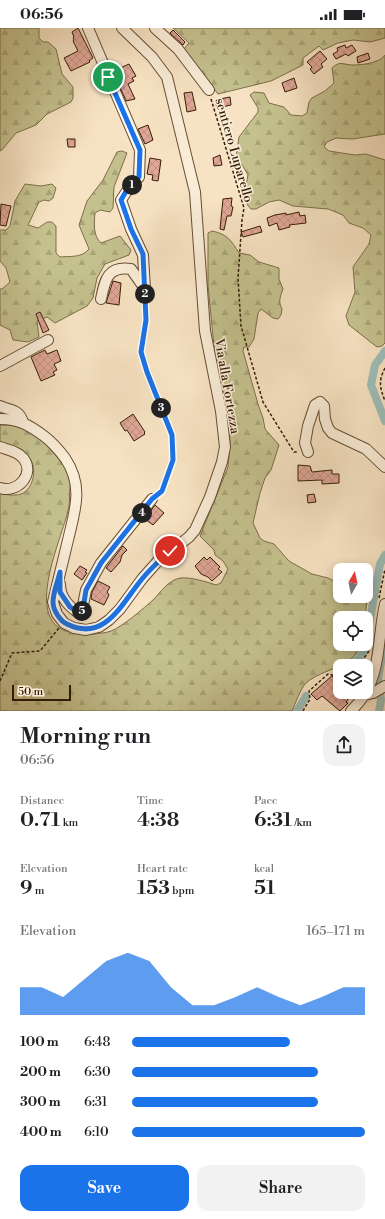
<!DOCTYPE html>
<html lang="en">
<head>
<meta charset="utf-8">
<style>
  :root { --surface:#fff; --page:#f2f2f2; --text:#202124; --muted:#757577; --accent:#1a73e8 }
  body { margin:0; font-family:"Libre Bodoni",serif; background:var(--page); color:var(--text); height:100vh; display:flex; flex-direction:column; font-size:15px; white-space:nowrap }
  * { box-sizing:border-box; margin:0 }
  p { font-size:13px; color:var(--muted) }
  .icon { flex:none; width:22px; height:22px; fill:none; stroke:currentColor; stroke-width:2; stroke-linecap:round; stroke-linejoin:round }
  .map { position:relative; height:683px; overflow:hidden }
  .panel { display:flex; flex-direction:column; background:var(--surface); flex:1 }
  .panel>* { flex:none }
  .needle { width:26px; rotate:9deg }
  .fabs { position:absolute; left:333px; top:535px; display:grid; gap:8px }
  .fabs a { display:grid; place-items:center; width:40px; height:40px; border-radius:8px; background:var(--surface); box-shadow:0 2px 10px #0003; font-size:20px }
  .scale { position:absolute; left:12px; bottom:10px; width:59px; box-sizing:border-box; padding-left:4px; border:2px solid #361c07; border-top:0; font-size:11px; line-height:14px; white-space:nowrap; color:#361c07; -webkit-text-stroke:3px #faedd8; paint-order:stroke }
  .pin { position:absolute; display:grid; place-items:center; width:34px; height:34px; color:#fff; margin:-17px; border:2px solid #fff; border-radius:50%; box-shadow:0 1px 4px #0007 }
  .km { position:absolute; width:20px; height:20px; margin:-10px; border-radius:50%; background:#222; color:#fff; font-size:11px; line-height:20px; text-align:center }
  .round { display:grid; place-items:center; flex:none; width:42px; height:42px; border-radius:12px; background:var(--page) }
  .headline { display:flex; align-items:center; justify-content:space-between; height:68px; padding:0 20px }
  h1 { font-size:22px; font-weight:600; line-height:30px }
  .metrics { display:grid; grid-template-columns:repeat(3,1fr); gap:6px; height:68px; padding:4px 20px }
  .metrics div { display:grid; align-content:center }
  .metrics b { font-size:20px; font-weight:600 }
  .metrics small { font-size:11px; font-weight:400 }
  .metrics p { font-size:11px }
  .chart { height:112px; padding:8px 20px }
  .chart p { display:flex; justify-content:space-between }
  .chart svg { width:100%; height:72px; margin-top:4px; fill:var(--accent); opacity:.7 }
  .cta { display:flex; gap:8px; margin-top:auto; padding:8px 20px }
  .cta a { flex:1; height:46px; border-radius:12px; background:var(--accent); color:#fff; font-size:16px; font-weight:600; line-height:46px; text-align:center }
  .cta a+a { background:var(--page); color:var(--text) }
  ul { padding:0 20px; list-style:none; font-size:13px }
  li { display:grid; grid-template-columns:64px 48px 1fr; align-items:center; height:30px }
  li i { height:10px; border-radius:5px; background:var(--accent) }
  .status { display:flex; justify-content:space-between; align-items:center; height:28px; padding:0 20px; background:var(--surface); direction:ltr }
  .status svg { height:11px; fill:currentColor }
  .map>svg:first-child { display:block }
</style>
</head>
<body>
<div class="status"><b>06:56</b><svg viewBox="0 0 49 12"><path d="M0 12V9h3v3zM5 12V6h3v6zM10 12V3h3v9zM15 12V0h3v12zM26 1h20v11H26zM47 4h2v5h-2z"/></svg></div>
<div class="map">
<svg width="385" height="683" viewBox="0 0 385 683">
  <defs>
    <pattern id="forest-firs" width="22" height="20" patternUnits="userSpaceOnUse"><rect width="22" height="20" fill="#c4c18e"/><path d="M5 1l3.5 6h-7zM16 11l3.5 6h-7z" fill="#a9a579"/></pattern>
    <pattern id="building-cross-hatch" width="8" height="8" patternUnits="userSpaceOnUse"><rect width="8" height="8" fill="#e0a797"/><path d="M0 0l8 8M0 8l8-8" fill="none" stroke="#c18f81"/></pattern>
  </defs>
  <rect width="100%" height="100%" fill="#f7e3c3"/>
  <filter id="stains"><feTurbulence type="fractalNoise" baseFrequency=".005" numOctaves="4"/><feColorMatrix values="0 0 0 0 .2 0 0 0 0 .09 0 0 0 0 .02 0 0 0 .5 -.17"/></filter>
  <radialGradient id="worn" r=".72"><stop offset=".6" stop-color="#630" stop-opacity="0"/><stop offset="1" stop-color="#630" stop-opacity=".3"/></radialGradient>
  <path fill="url(#forest-firs)" stroke="#7d6e4a" d="M0,0H39V10L43,14H48L56,21L62,46L73,59V70L71,74L47,86L36,97L16,105L2,122L0,123Z
    M173,0H385V10L370,14L353,12L338,15L323,22L319,18L303,30V37L271,53L218,66L184,21L189,15Z
    M385,27V106L352,111L336,110L327,114L324,119L329,123L355,127L366,126L385,132V315L382,318L377,319L349,297L346,288L355,264L353,239L369,216L371,207L363,200L349,195L343,187L328,181L293,178L279,172L269,174L256,181H251C242,173 246,158 248,147L243,138L236,130L239,109L258,84V80L250,67L254,64L264,65L269,75L284,79L291,87L302,88L307,85L309,74L312,70L325,63L334,55L332,40C340,32 344,37 353,37C362,37 380,35 385,27Z
    M122,123L127,125L114,159L113,180L110,184L100,182L95,185C94,195 93,208 101,215L120,208L131,222L129,227L105,236L97,250L93,270L87,278L55,295L47,289L37,293L39,309L28,314L13,312L10,302L0,297V261H2L10,254L6,240L0,233V202H6L10,198L15,173L25,156L41,158L52,156L56,160L53,170L49,173L44,172L39,174L28,197L38,200L47,194H52L56,198V225L60,229C70,228 82,230 89,221L79,197L87,173L103,152L117,124Z
    M212,203C227,206 231,212 239,225L250,227L259,234L279,240V251L283,261C280,269 278,274 282,281L281,287L278,291L273,290L261,281L258,285L254,311L249,319H244L243,323L258,376L263,390L265,401L279,417L271,442L265,450L260,465L253,495L260,510L264,513L274,516L289,533L312,546L328,550L340,556V568H366V562L368,564L365,590H340V616H361C354,640 323,640 306,655C301,660 295,676 292,683H0V465C6,467 15,468 21,466C34,461 37,440 30,431C25,424 8,418 0,415V397C20,396 31,403 45,416C53,424 68,440 70,451C71,453 70,457 70,460C69,466 70,472 69,478C64,507 25,584 63,602C74,607 101,607 111,603C122,599 144,580 153,572C160,565 169,551 181,550C191,549 207,554 216,557L221,555L228,541L223,533L215,527L214,522L200,508L228,439L230,417L229,393L214,319L208,257V205Z"/>
  <g fill="none" stroke-linecap="round" stroke-linejoin="round">
    <path stroke="#9dbeb7" stroke-width="8" d="M385,323L375,337L371,357L385,393
      M366,614L380,536L385,527
      M350,638C358,631 364,627 366,616
      M338,645L340,643
      M297,683L306,668
      M379,683L381,672L378,650L385,613"/>
  </g>
  <path fill="url(#building-cross-hatch)" stroke="#361c07" d="M78,0L93,30L89,33L90,34L71,43L64,30L78,23L73,13L74,12L73,10L74,9L72,4Z
    M173,2L185,14L183,17L170,5Z
    M345,17L346,20L352,17L356,23L348,28L346,26L336,31L333,26L338,23L337,20Z
    M320,23L327,31L321,36L323,39L314,46L310,41L312,39L307,34Z
    M368,25L370,31L358,35L357,29Z
    M129,36L136,48L132,50L134,53L128,56L135,71L126,73L116,50L119,49L116,42Z
    M294,50L297,60L285,64L282,55Z
    M104,54L106,60L102,61L99,56Z
    M192,64L196,82L187,84L184,65Z
    M230,69L231,77L217,80L215,72Z
    M148,97L153,112L145,116L138,101Z
    M67,111H75V119H68Z
    M220,127L222,137L214,138L213,130Z
    M150,130L161,132L158,153L152,152L153,147L147,146Z
    M232,170L231,178L233,179L231,188H227L224,202L220,201L223,171Z
    M1,176L11,178L6,198L0,197Z
    M299,184L300,188L305,187L306,195L289,197L290,199L279,202L277,195L269,198L267,190L275,187L286,185V187Z
    M260,198L262,204L243,209L241,204Z
    M113,253L121,255L119,277L106,275Z
    M40,284L49,302L43,305L36,286Z
    M45,322L47,326L57,322L61,333L54,336L57,342L53,344L55,347L41,353L31,329Z
    M133,386L145,404L144,405L145,406L134,413L127,402L125,403L120,395Z
    M298,437L310,438L312,444L332,442V446H339V455L322,456V452L298,453Z
    M314,466L316,474L308,475L307,467Z
    M155,477L164,485L153,497L145,491Z
    M123,518L127,522L122,527L120,534L111,544L106,540Z
    M204,529L207,532L210,529L220,539L218,541L222,544L212,553L208,549L201,546L195,538Z
    M80,538L87,542L85,544L87,545L82,552L74,546Z
    M98,553L110,559L107,564L109,567L104,577L91,571L92,564Z
    M332,648L337,654L333,657L340,662V664H343L350,669L346,674L348,675L340,683L322,668L317,672L311,666Z"/>
  <g fill="none" stroke-linecap="round" stroke-linejoin="round">
    <g stroke="#664e36" stroke-width="12">
      <path id="minor" d="M88,0L140,122L139,149L129,160L121,172L131,201L143,227L145,261
        M155,0L178,21L209,62
        M101,271C105,252 107,238 131,241L145,261
        M0,338L48,312
        M0,378C11,383 19,381 23,394
        M0,391C19,391 29,397 44,408C52,414 59,422 65,430C84,458 75,482 68,512C63,533 58,553 53,574L57,586L64,595L74,600L86,602L99,599L109,592L120,581L142,551L157,534L189,509L195,502L210,469L222,434L225,419L221,383L205,303L195,164L167,49L152,29L122,0
        M0,419C8,422 17,423 23,430C36,446 17,466 0,460
        M308,424L305,415L308,398L315,377L320,374L324,378L325,391L328,400L332,405L366,421L385,439
        M60,556C60,571 70,579 81,587L86,562L101,535L152,471
        M365,667L373,665L385,658
        M351,683C356,678 361,672 365,666C381,639 378,606 385,576"/>
    </g>
    <path stroke="#361c07" stroke-width="1.5" stroke-dasharray="3 2" stroke-linecap="butt" d="M211,71L244,180L242,192L238,250L241,298L263,374L294,424H298
      M145,269L146,292L141,324L147,344L172,407L173,431L162,463L158,466
      M385,340C378,353 380,360 385,373
      M379,570L385,541
      M359,638L369,623
      M0,653L12,625L40,623L59,600
      M303,683L310,671L309,663L328,646L340,649"/>
    <use href="#minor" stroke="#faedd8" stroke-width="10"/>
  </g>
  <g fill="none" stroke-linecap="round" stroke-linejoin="round">
    <g stroke="#fff" stroke-width="8">
      <path id="route" d="M108,49L140,122L139,149L128,160L121,172L131,201L143,226L146,292L141,324L147,344L172,407L173,432L162,463L152,471L101,535L86,562L82,587L70,579L60,564V544C58,553 53,564 53,574C53,582 60,593 67,596C105,615 122,575 142,551C150,541 160,532 170,523"/>
    </g>
    <use href="#route" stroke="#1a73e8" stroke-width="5"/>
  </g>
  <g text-anchor="middle" stroke-width="3" stroke-linejoin="round" paint-order="stroke">
    <g font-size="13" fill="#361c07" stroke="#faedd8">
      <text transform="translate(235 122) rotate(74)" y="5">sentiero Luparello</text>
      <text transform="translate(228 358) rotate(80)" y="5">Via alla Fortezza</text>
    </g>
  </g>
  <rect width="100%" height="100%" filter="url(#stains)"/>
  <rect width="100%" height="100%" fill="url(#worn)"/>
</svg>
<div class="fabs">
<a><svg class="needle" viewBox="-14 -14 28 28"><path d="M0-13l5 13h-10z" fill="#e53935"/><path d="M0 13l5-13h-10z" fill="#757577"/></svg></a>
<a><svg class="icon" aria-label="locate" viewBox="0 0 24 24"><circle cx="12" cy="12" r="6"/><path d="M12 2v4M12 18v4M2 12h4M18 12h4"/></svg></a>
<a><svg class="icon" aria-label="layers" viewBox="0 0 24 24"><path d="M12 4l9 5-9 5-9-5zM3 14l9 5 9-5"/></svg></a>
</div>
<div class="scale">50 m</div>
<div class="pin" style="left:108px;top:49px;background:#1e9e55"><svg class="icon" aria-label="arrive" viewBox="0 0 24 24"><path d="M6 21V4h12l-3 4 3 4H6"/></svg></div>
<div class="pin" style="left:170px;top:523px;background:#d93025"><svg class="icon" aria-label="check" viewBox="0 0 24 24"><path d="M5 12l5 5 9-10"/></svg></div>
<b class="km" style="left:132px;top:157px">1</b>
<b class="km" style="left:145px;top:266px">2</b>
<b class="km" style="left:161px;top:380px">3</b>
<b class="km" style="left:142px;top:485px">4</b>
<b class="km" style="left:82px;top:583px">5</b>
</div>
<section class="panel">
<div class="headline"><div><h1>Morning run</h1><p>06:56</p></div><a class="round"><svg class="icon" aria-label="share" viewBox="0 0 24 24"><path d="M12 15V3M7 8l5-5 5 5M5 13v7h14v-7"/></svg></a></div>
<div class="metrics">
<div><p>Distance</p><b>0.71<small> km</small></b></div>
<div><p>Time</p><b>4:38</b></div>
<div><p>Pace</p><b>6:31<small> /km</small></b></div>
</div>
<div class="metrics">
<div><p>Elevation</p><b>9<small> m</small></b></div>
<div><p>Heart rate</p><b>153<small> bpm</small></b></div>
<div><p>kcal</p><b>51</b></div>
</div>
<div class="chart"><p><span>Elevation</span>165–171 m</p>
<svg viewBox="0 0 160 44" preserveAspectRatio="none"><path d="M0 44V27L10 27L20 33L30 22L40 11L50 6L60 11L70 27L80 38L90 38L100 33L110 27L120 33L130 38L140 33L150 27L160 27V44z"/></svg>
</div>
<ul>
<li><b>100 m</b>6:48<i style="width:68%"></i></li>
<li><b>200 m</b>6:30<i style="width:80%"></i></li>
<li><b>300 m</b>6:31<i style="width:80%"></i></li>
<li><b>400 m</b>6:10<i style="width:100%"></i></li>
</ul>
<div class="cta"><a>Save</a><a>Share</a></div>
</section>
</body>
</html>
